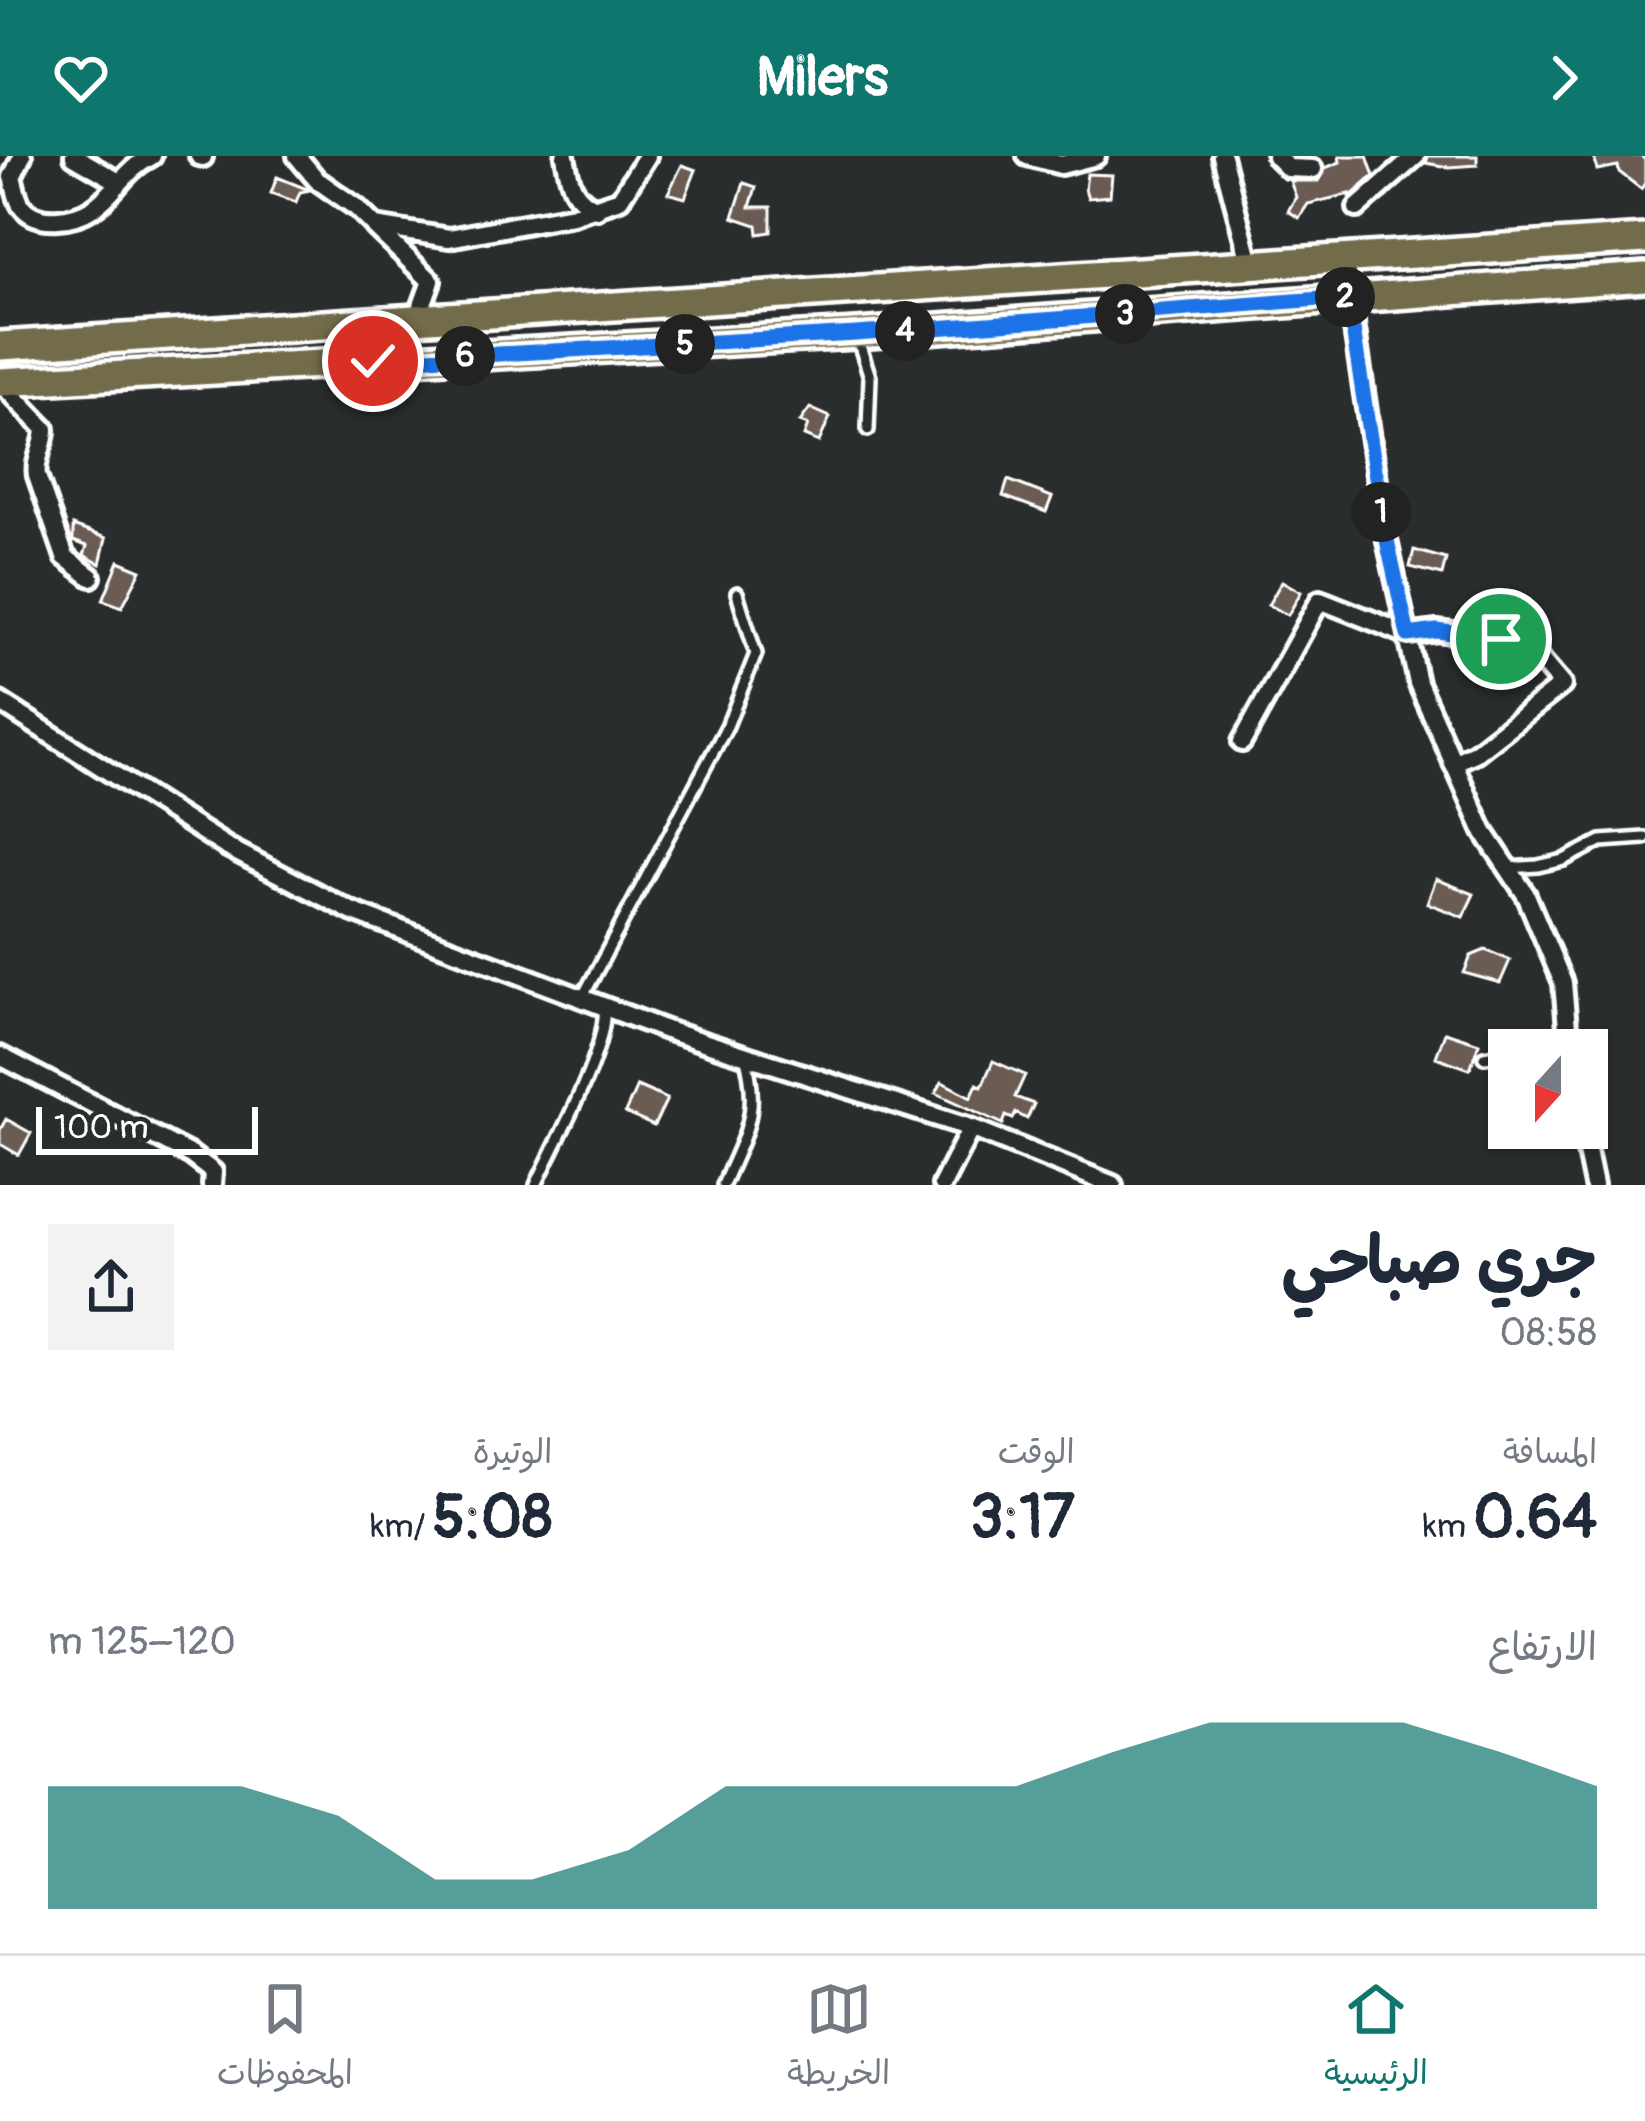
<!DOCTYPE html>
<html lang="ar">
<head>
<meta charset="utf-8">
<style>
  :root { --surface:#fff; --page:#f2f2f3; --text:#1f2937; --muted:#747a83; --line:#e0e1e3; --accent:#0f766e }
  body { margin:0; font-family:Pangolin,"Playpen Sans Arabic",sans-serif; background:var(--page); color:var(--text); direction:rtl; height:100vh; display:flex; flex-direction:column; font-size:45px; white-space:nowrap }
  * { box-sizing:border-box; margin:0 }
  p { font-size:39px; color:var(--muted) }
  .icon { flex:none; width:66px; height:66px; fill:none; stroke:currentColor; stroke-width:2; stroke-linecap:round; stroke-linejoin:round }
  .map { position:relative; height:1029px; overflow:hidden; direction:ltr }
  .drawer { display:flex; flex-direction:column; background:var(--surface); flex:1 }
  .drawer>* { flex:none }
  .needle { width:78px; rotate:201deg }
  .fabs { position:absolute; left:1488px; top:873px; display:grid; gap:24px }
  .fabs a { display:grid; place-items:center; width:120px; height:120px; border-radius:0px; background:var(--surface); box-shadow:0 3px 9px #0004; font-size:60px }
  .scale { position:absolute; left:36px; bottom:30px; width:222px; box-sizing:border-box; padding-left:12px; border:6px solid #fff; border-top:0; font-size:33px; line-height:42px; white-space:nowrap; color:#fff; -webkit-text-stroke:9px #2a2d2e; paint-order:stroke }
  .pin { position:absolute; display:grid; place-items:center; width:102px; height:102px; color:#fff; margin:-51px; border:6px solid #fff; border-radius:50%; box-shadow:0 3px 12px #0007 }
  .km { position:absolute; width:60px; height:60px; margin:-30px; border-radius:50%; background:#222; color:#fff; font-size:33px; line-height:60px; text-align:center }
  .round { display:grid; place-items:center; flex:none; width:126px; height:126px; border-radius:0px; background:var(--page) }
  .head { display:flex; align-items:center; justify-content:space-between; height:204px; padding:0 48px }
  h1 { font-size:66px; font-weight:700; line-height:90px }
  .figures { display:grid; grid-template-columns:repeat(3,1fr); gap:18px; height:204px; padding:12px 48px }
  .figures div { display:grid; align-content:center }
  .figures b { font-size:60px; font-weight:700 }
  .figures small { font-size:33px; font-weight:400 }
  .figures p { font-size:33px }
  .chart { height:336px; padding:24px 48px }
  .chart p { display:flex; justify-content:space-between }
  .chart svg { width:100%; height:216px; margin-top:12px; fill:var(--accent); opacity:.7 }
  header { display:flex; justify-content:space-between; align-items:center; height:156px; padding:0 48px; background:var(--accent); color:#fff; font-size:54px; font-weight:700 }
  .menu { display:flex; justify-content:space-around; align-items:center; height:168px; border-top:3px solid var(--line); background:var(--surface); font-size:33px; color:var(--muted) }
  .menu a { display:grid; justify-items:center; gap:6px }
  .menu .on { color:var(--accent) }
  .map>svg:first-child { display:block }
</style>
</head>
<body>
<header><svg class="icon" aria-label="forward" viewBox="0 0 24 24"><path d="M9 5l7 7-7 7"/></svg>Milers<svg class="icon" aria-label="heart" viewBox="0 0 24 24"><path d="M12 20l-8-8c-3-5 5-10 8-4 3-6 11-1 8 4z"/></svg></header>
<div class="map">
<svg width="1645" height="1029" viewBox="0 0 1645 1029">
  <rect width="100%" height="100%" fill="#2a2d2e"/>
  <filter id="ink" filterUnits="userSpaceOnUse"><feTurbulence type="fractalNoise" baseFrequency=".00833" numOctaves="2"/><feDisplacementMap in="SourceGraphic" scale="24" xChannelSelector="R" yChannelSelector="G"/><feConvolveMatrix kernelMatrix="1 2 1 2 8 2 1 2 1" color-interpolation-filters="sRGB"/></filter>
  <g filter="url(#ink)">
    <path fill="#6b5c52" stroke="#fff" stroke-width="3" d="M1339,0H1367L1374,20L1350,41V38L1308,48L1299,62L1288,55L1296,41L1290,25H1318L1325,12L1340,6Z
      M1428,0H1477V9L1449,11L1426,7Z
      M1594,0H1641L1645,4V27L1641,33L1619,16L1618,10L1597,14Z
      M682,9L696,14L685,42L668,37Z
      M1087,18L1112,19L1110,40L1088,42L1085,33Z
      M277,21L309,34H310L300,36L296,46L271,37Z
      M744,27L756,31L750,51H771V76L758,78L757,69L733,61Z
      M810,252L830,261L819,286L804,280L808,269L800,266Z
      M1008,324L1052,341L1046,356L1003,340Z
      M73,370L106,382L100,408L84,399L87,390L73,385Z
      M1414,394L1446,403L1442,419L1410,411Z
      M119,405L141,414L122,451L103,444Z
      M1282,425L1301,436L1288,459L1268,449Z
      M1436,723L1474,738L1463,761L1427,747Z
      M1485,794L1510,804L1500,827L1464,817L1471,800Z
      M1445,876L1479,887L1470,913L1436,901Z
      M993,905L1025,919L1015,941L1034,948L1027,963L1016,957L1013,963L1006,960L1003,968L936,937L942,926L971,941L977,928L982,930Z
      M637,930L667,943L654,970L625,957Z
      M6,963L31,977L19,999L0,988V974Z"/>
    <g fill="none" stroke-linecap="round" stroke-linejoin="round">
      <g stroke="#fff" stroke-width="18">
        <path id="lane" d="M858,184L870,221L868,274
          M1508,712L1538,710L1564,704L1601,685L1645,682
          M582,842L727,570L756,498L737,437
          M1524,894L1568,886
          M1484,901L1509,897
          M536,1029C555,987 609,892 604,850
          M723,1029C745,976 761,958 745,899"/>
      </g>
      <g stroke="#fff" stroke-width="26">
        <path id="street" d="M22,0L12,21C15,29 16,41 21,49C36,71 75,64 93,52C115,38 125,13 152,0
          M74,0L117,25
          M199,0L203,1
          M297,0L317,24L357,52L375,70L449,82L573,59L620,43L647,0
          M565,0C570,26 571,41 597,53
          M1027,0L1061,9L1096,0
          M1222,0L1251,110
          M1276,0L1288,12L1313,13
          M1357,52L1416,0
          M375,71L431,125L416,166
          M1345,104L1383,366L1418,527L1484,676L1526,739L1563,827L1569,894
          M0,226L45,273C45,289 34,304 37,320L65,401L91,421
          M0,546L227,691L351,755L666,874L971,972L1113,1029
          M1242,586L1320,444L1408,479L1437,475L1501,483L1534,496L1562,529L1475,597L1453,607
          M0,900L191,999L213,1016L212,1029
          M1582,972L1594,1029
          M942,1029L971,972"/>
      </g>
      <g stroke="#fff" stroke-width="36">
        <path id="primary" d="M0,190L1645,83
          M0,226L856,178L1645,121"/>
      </g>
      <use href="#lane" stroke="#2a2d2e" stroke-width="9"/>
      <use href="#street" stroke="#2a2d2e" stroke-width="16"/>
      <use href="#primary" stroke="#736c4b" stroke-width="27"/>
    </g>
  </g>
  <g fill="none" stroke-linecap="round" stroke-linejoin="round" filter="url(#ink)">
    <g stroke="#fff" stroke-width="24">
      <path id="route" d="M373,205L856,178L1348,141L1383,366L1408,479L1437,475L1501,483"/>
    </g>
    <use href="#route" stroke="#1a73e8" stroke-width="15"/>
  </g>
</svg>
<div class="fabs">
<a><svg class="needle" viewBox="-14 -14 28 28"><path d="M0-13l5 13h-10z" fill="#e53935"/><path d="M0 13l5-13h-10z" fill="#747a83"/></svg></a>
</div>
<div class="scale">100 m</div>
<div class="pin" style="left:1501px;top:483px;background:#1e9e55"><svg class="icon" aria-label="arrive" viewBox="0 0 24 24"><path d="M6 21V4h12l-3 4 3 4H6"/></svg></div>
<div class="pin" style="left:373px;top:205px;background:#d93025"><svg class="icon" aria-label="check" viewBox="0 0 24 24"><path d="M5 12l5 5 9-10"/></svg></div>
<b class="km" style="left:1381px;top:356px">1</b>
<b class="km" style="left:1345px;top:141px">2</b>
<b class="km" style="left:1125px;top:158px">3</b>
<b class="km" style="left:905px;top:175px">4</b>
<b class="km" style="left:685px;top:188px">5</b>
<b class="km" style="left:465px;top:200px">6</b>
</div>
<section class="drawer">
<div class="head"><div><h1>جري صباحي</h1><p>08:58</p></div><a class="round"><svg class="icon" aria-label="share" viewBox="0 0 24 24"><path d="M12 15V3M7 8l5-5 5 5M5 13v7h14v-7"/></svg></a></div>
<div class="figures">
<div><p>المسافة</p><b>0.64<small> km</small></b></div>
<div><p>الوقت</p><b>3:17</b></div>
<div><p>الوتيرة</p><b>5:08<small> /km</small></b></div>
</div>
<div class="chart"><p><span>الارتفاع</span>120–125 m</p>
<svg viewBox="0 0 160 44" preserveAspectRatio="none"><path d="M0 44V19L10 19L20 19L30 25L40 38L50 38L60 32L70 19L80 19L90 19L100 19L110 12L120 6L130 6L140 6L150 12L160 19V44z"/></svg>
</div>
</section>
<nav class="menu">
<a class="on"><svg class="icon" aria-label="home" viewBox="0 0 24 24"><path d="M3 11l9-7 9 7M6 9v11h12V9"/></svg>الرئيسية</a>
<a><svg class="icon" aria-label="map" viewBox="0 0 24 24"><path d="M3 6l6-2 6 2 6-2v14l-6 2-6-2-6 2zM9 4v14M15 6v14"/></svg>الخريطة</a>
<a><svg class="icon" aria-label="saved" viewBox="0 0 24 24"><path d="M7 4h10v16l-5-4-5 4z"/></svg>المحفوظات</a>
</nav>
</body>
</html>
